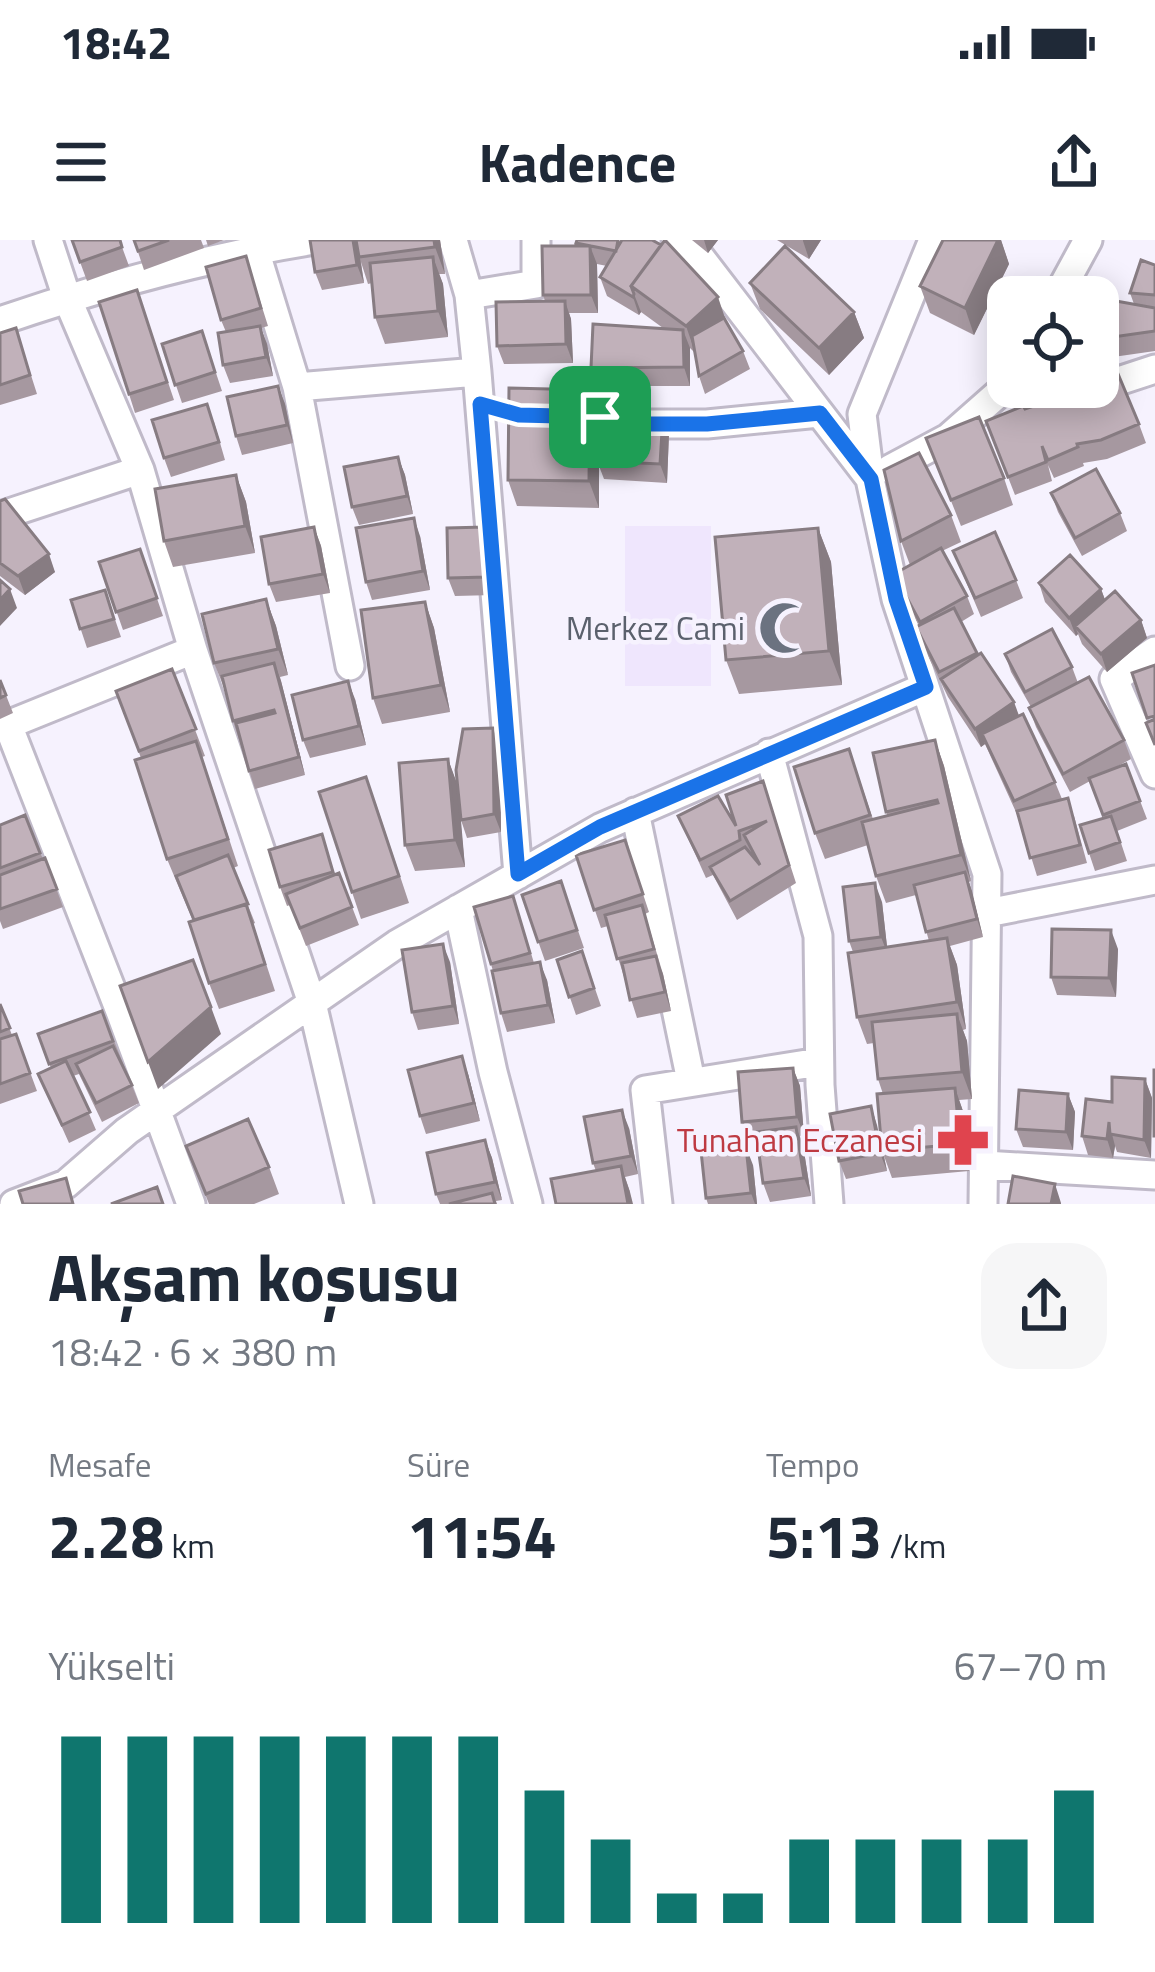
<!DOCTYPE html>
<html lang="tr">
<head>
<meta charset="utf-8">
<style>
  :root { --surface:#fff; --page:#f6f6f7; --text:#1f2937; --muted:#747a83; --accent:#0f766e }
  body { margin:0; font-family:"Titillium Web",sans-serif; background:var(--page); color:var(--text); height:100vh; display:flex; flex-direction:column; font-size:45px; white-space:nowrap }
  * { box-sizing:border-box; margin:0 }
  p { font-size:39px; color:var(--muted) }
  .icon { flex:none; width:66px; height:66px; fill:none; stroke:currentColor; stroke-width:2; stroke-linecap:round; stroke-linejoin:round }
  .map { position:relative; height:964px; overflow:hidden }
  .sheet { display:flex; flex-direction:column; background:var(--surface); flex:1 }
  .sheet>* { flex:none }
  .fabs { position:absolute; left:987px; top:36px; display:grid; gap:24px }
  .fabs a { display:grid; place-items:center; width:132px; height:132px; border-radius:24px; background:var(--surface); box-shadow:0 6px 30px #0003; font-size:60px }
  .pin { position:absolute; display:grid; place-items:center; width:102px; height:102px; color:#fff; margin:-51px; border-radius:24px; box-shadow:0 6px 18px #0006 }
  .round { display:grid; place-items:center; flex:none; width:126px; height:126px; border-radius:36px; background:var(--page) }
  .headline { display:flex; align-items:center; justify-content:space-between; height:204px; padding:0 48px }
  h1 { font-size:66px; font-weight:700; line-height:90px }
  .stats { display:grid; grid-template-columns:repeat(3,1fr); gap:18px; height:204px; padding:12px 48px }
  .stats div { display:grid; align-content:center }
  .stats b { font-size:60px; font-weight:700 }
  .stats small { font-size:33px; font-weight:400 }
  .stats p { font-size:33px }
  .chart { height:336px; padding:24px 48px }
  .chart p { display:flex; justify-content:space-between }
  .chart svg { width:100%; height:216px; margin-top:12px; stroke:var(--accent); stroke-width:6 }
  .status { display:flex; justify-content:space-between; align-items:center; height:84px; padding:0 60px; background:var(--surface); direction:ltr }
  .status svg { height:33px; fill:currentColor }
  header { display:flex; justify-content:space-between; align-items:center; height:156px; padding:0 48px; background:var(--surface); font-size:54px; font-weight:700 }
  .map>svg:first-child { display:block }
</style>
</head>
<body>
<div class="status"><b>18:42</b><svg viewBox="0 0 49 12"><path d="M0 12V9h3v3zM5 12V6h3v6zM10 12V3h3v9zM15 12V0h3v12zM26 1h20v11H26zM47 4h2v5h-2z"/></svg></div>
<header><svg class="icon" aria-label="menu" viewBox="0 0 24 24"><path d="M4 6h16M4 12h16M4 18h16"/></svg>Kadence<svg class="icon" aria-label="share" viewBox="0 0 24 24"><path d="M12 15V3M7 8l5-5 5 5M5 13v7h14v-7"/></svg></header>
<div class="map">
<svg width="1155" height="964" viewBox="0 0 1155 964">
  <rect width="100%" height="100%" fill="#f6f2fe"/>
  <path fill="#efe6fd" d="M625,286H711V446H625Z"/>
  <g fill="none" stroke-linecap="round" stroke-linejoin="round">
    <g stroke="#c0bac9" stroke-width="33">
      <path id="street" d="M48,0L67,58L140,230L193,410L312,763L359,964
        M453,0L469,55L477,132L518,635
        M676,0L693,8L868,236
        M933,0L862,174L870,239L896,359L987,634L983,964
        M255,10L297,147L350,426
        M469,55L536,44V0
        M1057,57L1088,0
        M0,81C102,46 208,17 315,0
        M297,147L477,132
        M1091,150L1155,129
        M630,184H707L819,173
        M890,229L948,198L1008,145
        M0,276L140,230
        M1155,411L1114,439L1155,534
        M8,485L121,774L191,964
        M0,488L193,410
        M769,513L818,696L820,845L829,964
        M635,572L691,841
        M458,669L493,832L528,964
        M987,673L1155,640
        M984,925L1155,935
        M14,964L66,944L127,891L397,704L600,588L925,447
        M658,964L645,850L819,822"/>
    </g>
    <use href="#street" stroke="#fff" stroke-width="27"/>
  </g>
  <path fill="#a698a0" d="M72,0L122,7L129,26L87,41Z
    M134,0H201L204,8L144,30Z
    M206,0H224L208,6Z
    M310,0H440L445,34H439L443,44L448,97L385,104L375,77L372,43L368,44L361,22L364,43L322,50L315,32Z
    M652,0L727,84L743,111L750,129L705,154L699,136L694,112L690,108V146H597L591,128L663,88L641,72L639,75L607,56L600,37L607,26L597,24L598,73H569L571,79L573,123L504,124L497,106L545,61L543,55L577,6L576,3Z
    M692,0H718L708,13Z
    M777,0H821L809,19Z
    M943,0H1001L1009,24L974,95L930,73L920,46Z
    M246,16L268,86L261,88L267,104L273,136L230,143L223,125L226,92L221,80Z
    M1155,25V111L1113,117L1098,112V57L1134,64L1130,53Z
    M750,43L854,72L864,98L829,135L760,69Z
    M137,50L174,160L135,173L129,154Z
    M202,91L222,151L182,163L162,104Z
    M0,93L22,107L37,154L0,165Z
    M278,146L285,164L293,203L242,215L236,196Z
    M590,150L600,176L663,175L669,193L667,243L604,239L599,226V268L517,266L508,240Z
    M1025,169L1139,184L1146,203L1107,219L1083,223L1084,226L1054,238L1048,225L1052,241L1015,255L986,181Z
    M214,182L225,220L171,237L164,218Z
    M926,198L1004,238L1013,265L961,286Z
    M398,217L405,235L413,274L359,285L352,267Z
    M236,235L246,262L255,313L173,327L164,301Z
    M1051,253L1120,273L1127,291L1082,316L1058,272Z
    M0,261L55,332L25,355L0,336Z
    M951,275L961,302L942,311L967,356L974,374L961,382L977,415L1019,476L1055,542L1062,559L1074,576L1087,623L1037,636L1020,581L985,504L981,507L948,457L923,406L916,387L919,386L901,352L894,334L910,325L901,301Z
    M314,287L321,306L330,353L276,362L269,344Z
    M818,288L831,322L842,445L739,454L726,420Z
    M420,296L430,350L372,360L366,342Z
    M492,306L494,355L455,356L448,338Z
    M140,309L163,376L123,390L99,322Z
    M953,311L1016,340L1023,358L981,377Z
    M1039,343L1101,349L1105,360L1141,380L1147,398L1107,432L1082,404L1078,394L1076,396L1045,362Z
    M105,350L121,397L87,408L71,360Z
    M266,359L276,386L288,435L280,437L305,535L255,549L233,481L225,450L214,423Z
    M425,362L434,388L450,472L382,484L373,458Z
    M1005,414L1072,427L1078,443L1124,500L1131,519L1109,531L1126,524L1147,579L1117,591L1127,621L1095,631L1089,613L1104,578L1090,541L1070,552L1036,487L1029,468L1031,467L1011,432Z
    M172,429L205,516L202,517L238,626L233,628L255,683L253,684L275,751L219,769L209,743L193,681L167,619L141,518L116,451Z
    M0,440L13,473L0,479Z
    M355,459L366,505L310,518L303,500Z
    M935,500L944,526L971,641L969,642L983,697L950,706L957,725L966,789L963,790L967,801L972,859L959,860L964,874L969,931L892,938L884,916L887,931L846,939L839,921L871,866L881,904L883,854L878,839L874,803L867,804L857,777L853,712L849,701L882,662L887,707L929,701L916,655L886,663L876,636L868,605L825,619L815,593L849,509L873,579L887,575L873,513Z
    M500,506L501,592L467,598L461,580L459,567L465,627L415,631L405,605L448,519L457,545Z
    M763,541L796,643L737,680L713,635L706,638L678,576L736,586Z
    M376,564L409,663L361,679L352,652Z
    M25,575L43,619L45,618L63,667L3,689L0,681V585Z
    M322,594L335,635L339,633L359,685L306,706L290,665L287,666L280,647Z
    M625,600L649,672L645,674L663,734L671,771L637,778L608,686L601,688L576,615Z
    M561,641L584,708L545,721L522,655Z
    M474,667L519,674L534,723L547,740L555,783L507,792L501,773L493,731Z
    M1118,709L1116,757L1057,755L1051,737Z
    M582,711L601,766L576,775L557,720Z
    M450,722L459,784L418,790L412,772Z
    M0,764L12,795L16,794L37,851L0,864Z
    M102,771L139,863L102,882L79,834L73,836L96,890L69,903L38,834L51,828L38,794Z
    M793,828L800,846L804,895L800,896L803,905L811,956L770,962L763,943L757,899L749,900L742,882Z
    M468,834L480,881L426,894L420,876Z
    M1145,839L1152,858L1151,918L1117,912L1115,906L1113,918L1088,915L1082,896L1112,862Z
    M1068,854L1075,872L1073,910L1023,907L1016,889Z
    M629,888L638,934L625,937L630,952L596,931L593,923Z
    M485,900L492,918L502,960L496,961L497,964H440L436,954Z
    M186,906L269,927L279,954L254,964H209Z
    M753,925L757,964H708L706,958Z"/>
  <path fill="#877c82" d="M353,0H357L364,43L357,25Z
    M434,0H440L445,34L435,7Z
    M704,0H718L708,13Z
    M803,0H821L809,19L803,1Z
    M998,0H1001L1009,24L974,95L965,68Z
    M590,6L597,24L598,73L591,55Z
    M433,17L443,44L448,97L438,71Z
    M634,54L641,72L639,75L633,57Z
    M718,57L727,84L695,112L686,86Z
    M565,61L571,79L573,123L566,104Z
    M854,72L864,98L829,135L819,108Z
    M260,86L267,104L273,136L266,117Z
    M683,90L690,108V146L684,127Z
    M278,146L285,164L293,203L287,185Z
    M590,150L600,177L597,221L599,226V268L589,241Z
    M663,175L669,193L667,243L660,224Z
    M398,217L405,235L413,274L407,256Z
    M236,235L246,262L255,313L245,286Z
    M414,278L420,296L430,350L423,331Z
    M314,287L321,306L330,353L323,334Z
    M485,287L492,306L494,355L487,337Z
    M818,288L831,322L842,445L829,411Z
    M49,314L55,332L25,355L18,336Z
    M10,349L17,368L0,386V360Z
    M1101,349L1108,368L1075,386L1078,394L1076,396L1069,378Z
    M266,359L276,386L288,435L278,409Z
    M425,362L434,388L450,472L441,445Z
    M1141,380L1147,398L1107,432L1101,414Z
    M274,423L281,441L305,535L299,517Z
    M348,441L355,459L366,505L359,486Z
    M1014,462L1021,481L982,494L985,504L981,507L975,489Z
    M493,488L500,506L501,592L494,574Z
    M935,500L944,526L971,641L961,615Z
    M448,519L458,546L465,627L455,600Z
    M965,632L972,651L983,697L977,679Z
    M875,643L882,662L888,715L881,697Z
    M1111,690L1118,709L1116,757L1109,738Z
    M947,698L957,725L966,789L957,762Z
    M443,704L450,722L459,784L453,766Z
    M656,716L663,734L671,771L665,752Z
    M540,722L547,740L555,783L548,765Z
    M211,767L221,794L158,849L148,822Z
    M957,774L967,801L972,859L962,832Z
    M462,816L468,834L480,881L474,863Z
    M793,828L800,846L804,895L797,877Z
    M1145,839L1152,858L1151,918L1144,900Z
    M955,848L964,874L969,931L960,904Z
    M1068,854L1075,872L1073,910L1066,892Z
    M871,866L877,885L887,931L880,913Z
    M622,870L629,888L638,934L631,916Z
    M1109,882L1115,906L1113,918L1107,899Z
    M796,887L803,905L811,956L804,938Z
    M485,900L492,918L502,960L495,942Z
    M746,907L753,925L757,964H755L751,953Z
    M621,926L630,952L633,964H628Z
    M1055,944L1061,963V964H1051Z"/>
  <path fill="#c1b1ba" stroke="#877c82" stroke-width="3" d="M72,0H120L122,7L80,22Z
    M134,0H169L138,11Z
    M310,0H353L357,25L315,32Z
    M356,0H434L435,7L359,17Z
    M577,0H618L616,11L576,3Z
    M622,0H652L661,5L631,46L634,54L633,57L600,37Z
    M665,0L718,57L686,86L631,46Z
    M943,0H998L965,68L920,46Z
    M542,6H590L591,55H543Z
    M785,6L854,72L819,108L750,43Z
    M246,16L261,68L221,80L206,27Z
    M433,17L438,71L375,77L370,23Z
    M1141,20L1155,25V55L1130,53Z
    M1068,47L1116,61L1155,68V91L1106,98L1098,96V57H1065Z
    M137,50L167,142L129,154L99,62Z
    M565,61L566,104L497,106L496,62Z
    M724,78L743,111L699,136L692,96Z
    M593,84L683,90L684,127L591,128Z
    M260,86L266,117L223,125L218,93Z
    M16,88L30,135L0,145V93Z
    M202,91L215,132L175,145L162,104Z
    M1116,129L1139,184L1101,200L1077,204L1078,207L1048,220L1042,206L1046,222L1008,237L986,181L1023,166L1025,169L1055,159L1080,147H1098V138Z
    M278,146L287,185L236,196L227,157Z
    M509,148L590,150L589,241L508,240Z
    M207,164L219,202L164,218L152,180Z
    M600,171L663,175L660,224L597,221Z
    M979,177L1004,238L951,260L926,198Z
    M919,213L951,275L901,301L884,230Z
    M398,217L407,256L352,267L344,227Z
    M1096,229L1120,273L1075,298L1051,253Z
    M236,235L245,286L164,301L155,249Z
    M5,259L49,314L18,336L0,323V261Z
    M414,278L423,331L366,342L356,288Z
    M314,287L323,334L269,344L261,297Z
    M485,287L487,337L448,338L447,288Z
    M818,288L829,411L726,420L715,297Z
    M995,292L1016,340L975,358L953,311Z
    M941,308L967,356L920,382L894,334Z
    M140,309L157,358L116,372L99,322Z
    M1070,315L1101,349L1069,378L1039,343Z
    M0,340L10,349L0,360Z
    M105,350L114,379L80,389L71,360Z
    M1115,351L1141,380L1101,414L1075,386Z
    M266,359L278,409L214,423L202,374Z
    M425,362L441,445L373,458L361,370Z
    M954,368L977,413L939,432L916,387Z
    M1052,389L1072,427L1025,452L1005,414Z
    M981,413L1014,462L975,489L941,439Z
    M274,423L299,517L249,531L236,483L275,473L274,470L233,481L222,436Z
    M1155,425V476L1147,478L1132,433Z
    M172,429L196,489L139,511L116,451Z
    M1089,437L1124,500L1063,534L1029,468Z
    M0,440L6,455L0,458Z
    M348,441L359,486L303,500L292,455Z
    M1023,474L1055,542L1014,561L982,494Z
    M1155,479V505L1146,483Z
    M493,488L494,574L461,580L456,530L463,489Z
    M935,500L961,615L876,636L862,582L938,563L937,560L886,572L873,513Z
    M196,501L228,599L167,619L135,520Z
    M849,509L870,575L815,593L794,527Z
    M448,519L455,600L405,605L399,523Z
    M1126,524L1140,561L1103,575L1089,538Z
    M366,537L399,636L352,652L319,552Z
    M763,541L789,625L730,661L710,627L745,607L760,625L744,595L767,581L739,591L740,600L700,620L678,576L718,556L736,586L726,555Z
    M1068,558L1080,605L1030,618L1017,571Z
    M25,575L40,613L0,628V585Z
    M1111,576L1120,602L1089,613L1080,585Z
    M322,594L333,632L280,647L269,610Z
    M625,600L643,654L594,670L576,615Z
    M228,615L248,664L194,680L176,636Z
    M45,618L57,649L0,669V635Z
    M965,632L977,679L926,692L914,645Z
    M339,633L352,667L300,688L286,654Z
    M561,641L577,690L538,702L522,655Z
    M875,643L881,697L849,701L843,647Z
    M513,656L530,713L491,724L474,667Z
    M246,664L265,724L209,743L189,682Z
    M642,665L654,709L617,719L605,675Z
    M1052,689L1111,690L1109,738L1051,737Z
    M947,698L957,762L857,777L848,713Z
    M443,704L453,766L412,772L402,710Z
    M582,711L594,748L569,757L557,720Z
    M656,716L665,752L630,760L622,723Z
    M193,720L211,767L148,822L120,746Z
    M540,722L548,765L501,773L492,731Z
    M0,764L10,788L0,792Z
    M102,771L113,801L49,824L38,794Z
    M957,774L962,832L878,839L872,782Z
    M16,794L30,833L0,844V799Z
    M113,806L132,845L96,863L76,824Z
    M462,816L474,863L420,876L408,830Z
    M66,821L90,872L62,885L38,834Z
    M793,828L797,877L742,882L738,832Z
    M1154,830H1155V896H1154Z
    M1112,837L1145,839L1144,900L1110,894L1109,882L1107,899L1082,896L1086,859L1112,862Z
    M955,848L960,904L882,911L877,854Z
    M1019,850L1068,854L1066,892L1016,889Z
    M871,866L880,913L839,921L830,874Z
    M622,870L631,916L593,923L584,877Z
    M248,879L269,927L206,954L186,906Z
    M796,887L804,938L763,943L756,892Z
    M485,900L495,942L436,954L427,913Z
    M746,907L751,953L706,958L701,911Z
    M621,926L628,964H556L551,939Z
    M1013,936L1055,944L1051,964H1008Z
    M66,938L73,964H23L19,951Z
    M157,947L163,964H111Z
    M492,953L495,964H449Z"/>
  <g fill="none" stroke-linecap="round" stroke-linejoin="round">
    <g stroke="#fff" stroke-width="24">
      <path id="route" d="M480,164L519,175L600,177L613,184H707L820,173L871,239L896,359L926,447L600,587L518,634Z"/>
    </g>
    <use href="#route" stroke="#1a73e8" stroke-width="15"/>
  </g>
  <defs>
    <g id="mosque-bare" transform="scale(4.14)"><path d="M3.5-4.9A6 6 0 1 0 3.5 4.9A5 5 0 1 1 3.5-4.9Z" fill="#6b7280" stroke="#f6f2fe" stroke-width="2.5" paint-order="stroke"/></g>
    <g id="pharmacy-bare" transform="scale(4.14)"><path d="M-2-6h4v4h4v4h-4v4h-4v-4h-4v-4h4Z" fill="#e0444e" stroke="#f6f2fe" stroke-width="2.5" paint-order="stroke"/></g>
  </defs>
  <g fill-rule="evenodd">
    <use href="#mosque-bare" x="785" y="388"/>
    <use href="#pharmacy-bare" x="963" y="900"/>
  </g>
  <g text-anchor="middle" stroke-width="9" stroke-linejoin="round" paint-order="stroke">
    <g font-size="33" fill="#5b616d" stroke="#f6f2fe" text-anchor="end">
      <text x="745" y="400">Merkez Cami</text>
    </g>
    <g font-size="33" fill="#be3a42" stroke="#f6f2fe" text-anchor="end">
      <text x="923" y="912">Tunahan Eczanesi</text>
    </g>
  </g>
</svg>
<div class="fabs">
<a><svg class="icon" aria-label="locate" viewBox="0 0 24 24"><circle cx="12" cy="12" r="6"/><path d="M12 2v4M12 18v4M2 12h4M18 12h4"/></svg></a>
</div>
<div class="pin" style="left:600px;top:177px;background:#1e9e55"><svg class="icon" aria-label="arrive" viewBox="0 0 24 24"><path d="M6 21V4h12l-3 4 3 4H6"/></svg></div>
</div>
<section class="sheet">
<div class="headline"><div><h1>Akşam koşusu</h1><p>18:42 · 6 × 380 m</p></div><a class="round"><svg class="icon" aria-label="share" viewBox="0 0 24 24"><path d="M12 15V3M7 8l5-5 5 5M5 13v7h14v-7"/></svg></a></div>
<div class="stats">
<div><p>Mesafe</p><b>2.28<small> km</small></b></div>
<div><p>Süre</p><b>11:54</b></div>
<div><p>Tempo</p><b>5:13<small> /km</small></b></div>
</div>
<div class="chart"><p><span>Yükselti</span>67–70 m</p>
<svg viewBox="0 0 160 44" preserveAspectRatio="none"><path d="M5 44V6M15 44V6M25 44V6M35 44V6M45 44V6M55 44V6M65 44V6M75 44V17M85 44V27M95 44V38M105 44V38M115 44V27M125 44V27M135 44V27M145 44V27M155 44V17"/></svg>
</div>
</section>
</body>
</html>
